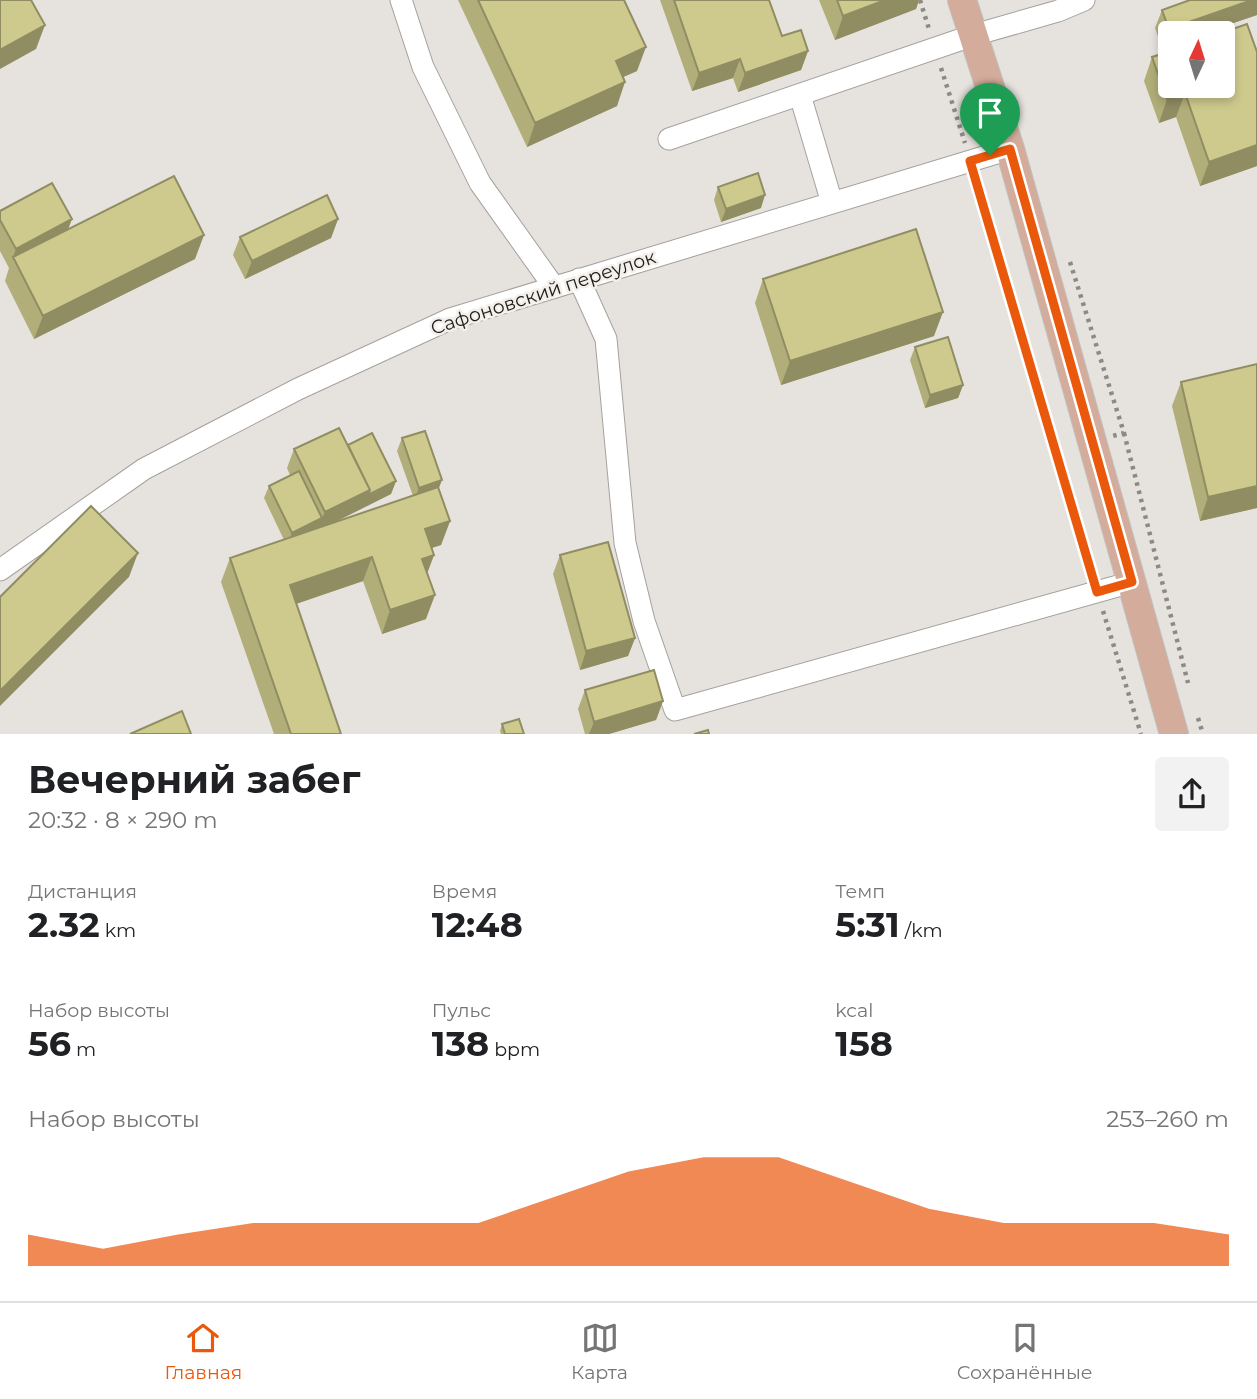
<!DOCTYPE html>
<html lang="ru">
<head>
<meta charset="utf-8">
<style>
  :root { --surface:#fff; --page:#f2f2f2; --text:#202124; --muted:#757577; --line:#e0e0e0; --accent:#ea580c }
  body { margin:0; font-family:Montserrat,sans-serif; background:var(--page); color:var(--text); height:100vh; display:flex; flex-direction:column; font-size:26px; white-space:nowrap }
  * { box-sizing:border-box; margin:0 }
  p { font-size:23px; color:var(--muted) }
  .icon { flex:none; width:38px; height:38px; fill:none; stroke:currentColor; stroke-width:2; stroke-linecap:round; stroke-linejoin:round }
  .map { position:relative; height:734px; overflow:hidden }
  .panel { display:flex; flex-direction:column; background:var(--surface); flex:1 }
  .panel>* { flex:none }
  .needle { width:46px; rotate:4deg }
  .tools { position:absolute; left:1158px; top:21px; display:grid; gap:14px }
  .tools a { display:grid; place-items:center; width:77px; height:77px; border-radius:7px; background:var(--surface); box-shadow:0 4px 10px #0003; font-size:35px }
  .pin { position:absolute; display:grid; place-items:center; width:60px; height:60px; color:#fff; margin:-72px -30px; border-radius:50% 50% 50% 0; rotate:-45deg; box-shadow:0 0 7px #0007 }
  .pin .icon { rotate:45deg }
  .round { display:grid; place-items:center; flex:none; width:74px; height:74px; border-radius:7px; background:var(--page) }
  .overview { display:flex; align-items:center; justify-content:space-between; height:119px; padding:0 28px }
  h1 { font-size:38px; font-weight:700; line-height:52px }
  .stats { display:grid; grid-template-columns:repeat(3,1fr); gap:10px; height:119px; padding:7px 28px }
  .stats div { display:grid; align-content:center }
  .stats b { font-size:35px; font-weight:700 }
  .stats small { font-size:19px; font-weight:400 }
  .stats p { font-size:19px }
  .chart { height:196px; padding:14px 28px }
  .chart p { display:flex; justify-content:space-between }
  .chart svg { width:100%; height:126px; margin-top:7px; fill:var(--accent); opacity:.7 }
  .tabs { display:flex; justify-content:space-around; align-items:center; height:98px; border-top:2px solid var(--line); background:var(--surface); font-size:19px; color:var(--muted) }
  .tabs a { display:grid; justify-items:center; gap:4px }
  .tabs .active { color:var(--accent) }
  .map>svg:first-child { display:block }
</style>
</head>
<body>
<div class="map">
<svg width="1257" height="734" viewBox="0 0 1257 734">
  <rect width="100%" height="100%" fill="#e6e2dd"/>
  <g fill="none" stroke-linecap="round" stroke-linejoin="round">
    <g stroke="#a5a19d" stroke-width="23">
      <path id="minor" d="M401,0L423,67L480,183L554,287
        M800,95L832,203
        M669,139L974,35L1058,11L1084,0
        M579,279L606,339L625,543L644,621L675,710L1132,582
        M0,570L144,469L298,389L450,319L1010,149"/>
    </g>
    <g stroke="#c0c0bf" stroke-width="30">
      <path id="major" d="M962,0L1010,149L1174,734"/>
    </g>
    <path stroke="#8d8a86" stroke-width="4.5" stroke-dasharray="3.5 5" stroke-linecap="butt" d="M920,0L929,29
      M941,68L965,143
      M976,181L1092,572
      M1070,262L1124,433L1113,436
      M1124,433L1188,683
      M1103,611L1141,734
      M1198,718L1203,734"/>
    <use href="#minor" stroke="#fff" stroke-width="21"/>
    <use href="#major" stroke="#d4ac9b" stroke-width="28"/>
  </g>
  <path fill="#b1ae7a" d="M458,0H624L637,71L623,77L617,106L527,147Z
    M660,0H769L782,36L808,51L801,70L738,92L733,78L692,91Z
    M819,0H919L916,9L835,40Z
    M1257,0V15L1204,33H1171V45L1162,48L1155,28L1162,10Z
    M1257,52V166L1200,186L1176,117L1159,123L1144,81L1152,57Z
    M718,187L761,208L721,222L714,200Z
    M0,211L68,229L195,259L34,339L5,281L9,268L0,251Z
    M338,219L331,238L245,279L233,255L240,237Z
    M763,279L934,336L781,385L755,303Z
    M915,347L963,385L958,398L925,408L910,360Z
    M1257,364V508L1200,521L1172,406L1181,382Z
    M402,438L438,488L450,521L441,545L431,548L434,555L427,573L426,619L382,634L363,581L296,604L341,734H274L221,582L230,558L284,540L264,498L269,486L290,475L287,468L294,449L348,445L396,481L391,494L333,523L413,496L397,451Z
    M560,555L635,638L628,656L580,670L553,574Z
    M585,690L663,701L656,720L609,734H585L578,709Z
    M502,724L524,734H501L500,731Z"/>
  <path fill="#908d63" d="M885,0H919L916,9L835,40L843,16Z
    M1252,0H1257V15L1204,33H1171V45L1162,48L1169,29Z
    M45,25L36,49L0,69V50Z
    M646,47L637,71L607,84L616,61Z
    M808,51L801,70L738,92L745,73Z
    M740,59L733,78L692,91L699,73Z
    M625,82L617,106L527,147L535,123Z
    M1185,93L1176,117L1159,123L1167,99Z
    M1257,145V166L1200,186L1209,162Z
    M765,195L761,208L721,222L726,209Z
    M72,219L65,238L13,257L9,268L16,249Z
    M338,219L331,238L245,279L252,261Z
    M204,235L195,259L34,339L43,316Z
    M943,312L934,336L781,385L790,361Z
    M963,385L958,398L925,408L930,395Z
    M442,480L437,493L414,500L419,488Z
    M396,481L391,494L287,546L292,533L322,518L325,512L370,490Z
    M1257,486V508L1200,521L1208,497Z
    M450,521L441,545L416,553L425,529Z
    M138,553L129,577L0,706V691Z
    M434,555L425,579L422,559Z
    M372,557L363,581L281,609L290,585Z
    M435,595L426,619L382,634L390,610Z
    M635,638L628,656L580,670L586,651Z
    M663,701L656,720L609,734H589L594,722Z"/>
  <path fill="#ceca8e" stroke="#908d63" stroke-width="2" d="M0,0H31L45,25L0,50Z
    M478,0H624L646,47L616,61L625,82L535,123Z
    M674,0H769L782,36L801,30L808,51L745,73L740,59L699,73Z
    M837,0H885L843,16Z
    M1190,0H1252L1169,29L1162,10Z
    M1247,24L1257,52V145L1209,162L1185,93L1167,99L1152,57L1171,51V86H1223V33H1221Z
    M758,173L765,195L726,209L718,187Z
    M174,176L204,235L43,316L13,257Z
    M52,183L72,219L16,249L0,220V211Z
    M327,195L338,219L252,261L240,237Z
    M916,229L943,312L790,361L763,279Z
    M948,337L963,385L930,395L915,347Z
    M1257,364V486L1208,497L1181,382Z
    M339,428L370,490L325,512L294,449Z
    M425,431L442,480L419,488L402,438Z
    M372,433L396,481L368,495L370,490L348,445Z
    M299,471L322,518L292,533L269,486Z
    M438,487L450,521L425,529L434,555L422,559L435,595L390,610L372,557L290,585L341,734H291L230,558Z
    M91,506L138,553L0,691V597Z
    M608,542L635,638L586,651L560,555Z
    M654,670L663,701L594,722L585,690Z
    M182,711L191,734H130Z
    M519,719L524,734H505L502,724Z
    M708,730L709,734H694Z"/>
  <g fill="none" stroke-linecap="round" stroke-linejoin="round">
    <g stroke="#fff" stroke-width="14">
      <path id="route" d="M1010,149L1132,582L1097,592L970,161Z"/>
    </g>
    <use href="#route" stroke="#ea580c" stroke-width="9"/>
  </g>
  <g text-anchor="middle" stroke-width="5" stroke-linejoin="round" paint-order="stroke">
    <g font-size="19" fill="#1e1d1b" stroke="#f3efea">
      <text transform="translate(543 292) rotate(-18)" y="7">Сафоновский переулок</text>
    </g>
  </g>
</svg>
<div class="tools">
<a><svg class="needle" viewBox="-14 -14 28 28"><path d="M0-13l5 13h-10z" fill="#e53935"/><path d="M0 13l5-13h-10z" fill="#757577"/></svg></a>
</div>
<div class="pin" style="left:990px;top:155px;background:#1e9e55"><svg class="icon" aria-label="arrive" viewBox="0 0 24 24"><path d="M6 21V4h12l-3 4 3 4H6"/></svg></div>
</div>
<section class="panel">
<div class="overview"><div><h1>Вечерний забег</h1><p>20:32 · 8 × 290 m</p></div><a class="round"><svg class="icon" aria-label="share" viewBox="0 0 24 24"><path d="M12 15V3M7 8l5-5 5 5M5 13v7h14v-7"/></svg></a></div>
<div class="stats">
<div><p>Дистанция</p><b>2.32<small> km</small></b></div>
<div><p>Время</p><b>12:48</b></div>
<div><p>Темп</p><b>5:31<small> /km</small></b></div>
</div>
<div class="stats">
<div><p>Набор высоты</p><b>56<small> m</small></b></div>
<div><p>Пульс</p><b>138<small> bpm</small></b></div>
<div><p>kcal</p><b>158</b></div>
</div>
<div class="chart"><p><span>Набор высоты</span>253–260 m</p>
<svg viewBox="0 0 160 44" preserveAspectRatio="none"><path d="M0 44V33L10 38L20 33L30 29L40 29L50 29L60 29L70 20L80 11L90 6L100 6L110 15L120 24L130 29L140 29L150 29L160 33V44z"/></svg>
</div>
</section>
<nav class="tabs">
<a class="active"><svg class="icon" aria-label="home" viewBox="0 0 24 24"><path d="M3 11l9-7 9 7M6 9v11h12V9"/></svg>Главная</a>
<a><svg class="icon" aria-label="map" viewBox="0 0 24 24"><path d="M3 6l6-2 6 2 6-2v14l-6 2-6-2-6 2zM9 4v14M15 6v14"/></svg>Карта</a>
<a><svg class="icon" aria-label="saved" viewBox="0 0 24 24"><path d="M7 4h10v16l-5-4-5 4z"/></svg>Сохранённые</a>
</nav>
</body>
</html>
